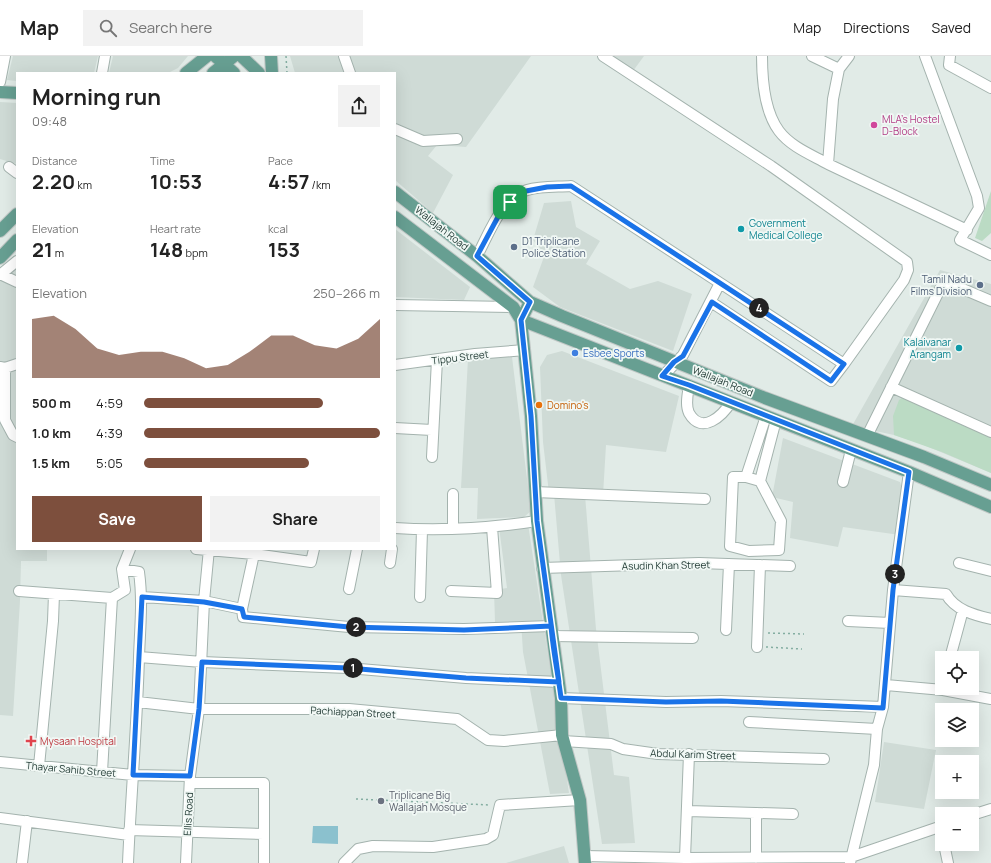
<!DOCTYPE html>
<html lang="en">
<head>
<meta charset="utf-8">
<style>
  :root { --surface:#fff; --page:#f2f2f2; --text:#222; --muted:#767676; --line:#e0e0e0; --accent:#7d4f3d }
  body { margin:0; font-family:Manrope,sans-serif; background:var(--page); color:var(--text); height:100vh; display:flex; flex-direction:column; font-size:15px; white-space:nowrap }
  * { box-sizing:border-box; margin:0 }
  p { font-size:13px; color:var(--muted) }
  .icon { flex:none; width:22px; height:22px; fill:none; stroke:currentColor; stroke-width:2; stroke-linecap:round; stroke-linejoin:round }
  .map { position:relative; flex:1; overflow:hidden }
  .drawer { position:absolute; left:16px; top:16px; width:380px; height:478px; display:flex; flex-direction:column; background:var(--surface); border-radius:0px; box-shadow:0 4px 16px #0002 }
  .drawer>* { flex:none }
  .fabs { position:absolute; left:935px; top:595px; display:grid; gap:8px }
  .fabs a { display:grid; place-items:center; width:44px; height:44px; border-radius:0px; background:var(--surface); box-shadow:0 4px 16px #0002; font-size:20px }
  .pin { position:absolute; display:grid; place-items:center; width:34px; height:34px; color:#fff; margin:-17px; border-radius:8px; box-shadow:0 2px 6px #0006 }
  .km { position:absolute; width:20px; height:20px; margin:-10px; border-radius:50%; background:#222; color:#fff; font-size:11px; line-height:20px; text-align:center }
  .round { display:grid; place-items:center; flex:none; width:42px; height:42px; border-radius:0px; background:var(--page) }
  .headline { display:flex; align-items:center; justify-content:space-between; height:68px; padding:0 16px }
  h1 { font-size:22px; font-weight:700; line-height:30px }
  .metrics { display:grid; grid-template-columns:repeat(3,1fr); gap:6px; height:68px; padding:4px 16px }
  .metrics div { display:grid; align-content:center }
  .metrics b { font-size:20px; font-weight:700 }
  .metrics small { font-size:11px; font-weight:400 }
  .metrics p { font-size:11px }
  .chart { height:112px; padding:8px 16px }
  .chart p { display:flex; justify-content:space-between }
  .chart svg { width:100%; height:72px; margin-top:4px; fill:var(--accent); opacity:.7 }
  .cta { display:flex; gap:8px; margin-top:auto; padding:8px 16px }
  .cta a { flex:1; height:46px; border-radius:0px; background:var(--accent); color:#fff; font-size:16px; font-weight:700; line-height:46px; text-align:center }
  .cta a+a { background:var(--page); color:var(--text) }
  ul { padding:0 16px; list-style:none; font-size:13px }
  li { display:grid; grid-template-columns:64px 48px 1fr; align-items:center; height:30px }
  li i { height:10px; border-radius:5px; background:var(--accent) }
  header { display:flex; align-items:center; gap:24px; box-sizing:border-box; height:56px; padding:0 20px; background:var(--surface); border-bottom:1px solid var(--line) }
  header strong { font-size:19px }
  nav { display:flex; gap:22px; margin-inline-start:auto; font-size:14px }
  .search { width:280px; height:36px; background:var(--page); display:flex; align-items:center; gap:10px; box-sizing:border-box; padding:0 14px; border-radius:0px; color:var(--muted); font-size:15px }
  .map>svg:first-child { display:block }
</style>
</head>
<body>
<header>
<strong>Map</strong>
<div class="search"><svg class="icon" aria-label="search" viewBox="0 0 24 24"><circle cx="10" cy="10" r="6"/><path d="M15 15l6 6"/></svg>Search here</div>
<nav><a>Map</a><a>Directions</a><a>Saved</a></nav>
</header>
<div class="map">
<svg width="991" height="807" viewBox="0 0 991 807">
  <rect width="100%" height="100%" fill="#e1ebe7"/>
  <path fill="#cfdbd6" d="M13,0H98L94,17H17V25L7,24Z
    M113,0H188L178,12L168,17H109Z
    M290,0H531L466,91L437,89L428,100L453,119L433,157L395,124V17H295Z
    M610,0H644L633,15Z
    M0,46L17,47V108L0,103Z
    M571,145L576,171L600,185L586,208L630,233L658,225L692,238L673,295L560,251L533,231L545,198L533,184L544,147Z
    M395,173L470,231L464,244L395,241Z
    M17,204V493H47V505H21L20,545L13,660L0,659V221Z
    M940,214L991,228V417L919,387L894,379L852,370Z
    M562,295L679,340L666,396L606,389L603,439L549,437L543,386L540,311L547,299Z
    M512,301L531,455L524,461L477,463L478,432H461L468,303Z
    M783,382L900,426L903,436L900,479L843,471L838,491L790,482L793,446L772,441Z
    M554,438L585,439L596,573L614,719L629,721L635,787L602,788L561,519Z
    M528,468L569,737L550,738L523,596L521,565L495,566L494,534L507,532L499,471Z
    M884,686L936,694L924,753L875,746Z
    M564,790L569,807H506L516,804Z"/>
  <path fill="#bbdbc4" d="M991,135V177L982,185L975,182Z
    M902,342L991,382V417L942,396L894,379L893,360L899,344Z"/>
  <path fill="#8bc1ce" d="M313,770H338V788L312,787Z"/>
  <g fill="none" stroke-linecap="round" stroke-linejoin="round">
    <g stroke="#a4b3ae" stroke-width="12">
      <path id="minor" d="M344,0L350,17
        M603,0L771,110L907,206L908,214L904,224L844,308
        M762,0C762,24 764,55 779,75C791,91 812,99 828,108L833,43L839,13L849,0
        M812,0L839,13
        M925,0L977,140L979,152L960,184L991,199
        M950,0L949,9L991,32
        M102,17L105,0
        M0,26L5,0
        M395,73L423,85L457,83
        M828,108L967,174
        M9,111L17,117
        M477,200C489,178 501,142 527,134C541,130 556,131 571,130L720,227
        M0,218L17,226
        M0,219L17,205
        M395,249L513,251
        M395,309L475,298L525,294
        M0,311L5,312L17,308
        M5,312V364L13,379L17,381
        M663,320L683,299L720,227L844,308L831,325L711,246
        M689,329C688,337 685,349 689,357C702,380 723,359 731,346
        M891,331L991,376
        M395,372L432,374
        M867,380L944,225L991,245
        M432,401L437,304
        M746,421L766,360
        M760,425L746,421H733L730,490L749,495L779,494L781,465L760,425L776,364
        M843,426L851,394
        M535,436L705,443
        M453,471V438
        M395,472C442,475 491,472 537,465
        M196,493L254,498L311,506L314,493
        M390,507L392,493
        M959,507L991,515
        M542,512L699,507L790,510
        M122,513L139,516C143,545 140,572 139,601C137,670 131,738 128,807
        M349,533L357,493
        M893,534L946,538C955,554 974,559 991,563
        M19,535L112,542L125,534L122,513L130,493
        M451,535L497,537L492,471
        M142,541L204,545L242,553L243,561L349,571L464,573L551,570
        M420,541L422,474
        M242,553L254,498
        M848,565L890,567
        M726,574L729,508
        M552,580L693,582
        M757,591L760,509
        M139,601L202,606L348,612L466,622L559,626
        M950,602L963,554
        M886,629L943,634L991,643
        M561,642L666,646L721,645L883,651
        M138,646L199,653H349L457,663L488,684L504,685L562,679
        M749,666L877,673
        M563,685L611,688L623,693L658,698L824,703
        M0,706L133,719L190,720
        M39,710L53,565L54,538
        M102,716L112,542
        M190,727H264V807
        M688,755L793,758
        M972,759L991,753
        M0,762L129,779
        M129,774L264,778
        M944,788L948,807
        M584,800L685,802L851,801L942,770
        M685,802L689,698
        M756,802V757
        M22,807L27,765
        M186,807L190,720L199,653L204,545L209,493
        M344,807L358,793L373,790L433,791L486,783L493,779L500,749L580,744
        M850,807L874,709L877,673L883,651L893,534L909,416"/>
    </g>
    <g stroke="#c1c8c6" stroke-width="14">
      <path id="major" d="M215,0L234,17
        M241,0L259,17
        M271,0L272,17
        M186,17L207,0
        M213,17L234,0
        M0,36L17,37
        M395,136L477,200L530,246L562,260L765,342L924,401L991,429
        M395,161L513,251L521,264L909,416L991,451
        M0,175L17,158
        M0,202L17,184
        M530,246L521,264L531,360L537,465L561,642L562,679L580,744L585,807"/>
    </g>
    <path stroke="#83ada1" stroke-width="1.5" stroke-dasharray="2 3" stroke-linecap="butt" d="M286,0L287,17
      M768,577L804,578
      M766,591L802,593
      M356,743L490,749"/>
    <use href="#minor" stroke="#fff" stroke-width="10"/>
    <use href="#major" stroke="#679f92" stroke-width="12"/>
  </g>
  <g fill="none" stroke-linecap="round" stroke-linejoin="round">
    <g stroke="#fff" stroke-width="8">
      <path id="route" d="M510,146L499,159L477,200L530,246L521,264L531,360L537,465L559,626L466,622L348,612L202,606L199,653L190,720L133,719L142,541L204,546L242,553L244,561L349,571L464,574L551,570C553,594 558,618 561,642L666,646L721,645L883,652L893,534L909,416L689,329L662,320L674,306L683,300L712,246L831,325L844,308L571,130L547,131L526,135L510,146"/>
    </g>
    <use href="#route" stroke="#1a73e8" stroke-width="5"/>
  </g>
  <circle fill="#d1479c" stroke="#f1f8f5" stroke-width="1.5" cx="874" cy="69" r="4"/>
  <g fill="#0f9aa8" stroke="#f1f8f5" stroke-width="1.5">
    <circle cx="741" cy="173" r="4"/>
    <circle cx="959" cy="292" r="4"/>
  </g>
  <g fill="#5c6f8a" stroke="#f1f8f5" stroke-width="1.5">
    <circle cx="514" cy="191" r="4"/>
    <circle cx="980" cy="229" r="4"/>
  </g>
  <circle fill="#3f7fe0" stroke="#f1f8f5" stroke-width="1.5" cx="575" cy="297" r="4"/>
  <circle fill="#e8710a" stroke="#f1f8f5" stroke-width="1.5" cx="539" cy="349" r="4"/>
  <path fill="#e0444e" stroke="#f1f8f5" stroke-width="1.5" d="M29 679h4v4h4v4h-4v4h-4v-4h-4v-4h4z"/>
  <circle fill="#6b7280" stroke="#f1f8f5" stroke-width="1.5" cx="381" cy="745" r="4"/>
  <g text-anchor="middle" stroke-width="3.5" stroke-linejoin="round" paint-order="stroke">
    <g font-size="10" fill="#b23c85" stroke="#f1f8f5" text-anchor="start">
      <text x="882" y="67">MLA's Hostel<tspan x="882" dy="12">D-Block</tspan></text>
    </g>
    <g font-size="10" fill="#0d838f" stroke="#f1f8f5" text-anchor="start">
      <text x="749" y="171">Government<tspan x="749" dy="12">Medical College</tspan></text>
      <text x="951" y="290" text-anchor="end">Kalaivanar<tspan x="951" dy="12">Arangam</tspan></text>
    </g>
    <g font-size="10" fill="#223b35" stroke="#f1f8f5">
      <text transform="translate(442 172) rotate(38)" y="4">Wallajah Road</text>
      <text transform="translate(460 301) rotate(-7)" y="4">Tippu Street</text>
      <text transform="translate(723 325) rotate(22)" y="4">Wallajah Road</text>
      <text transform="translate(666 509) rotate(-1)" y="4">Asudin Khan Street</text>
      <text transform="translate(353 656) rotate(3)" y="4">Pachiappan Street</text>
      <text transform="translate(693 698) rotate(2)" y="4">Abdul Karim Street</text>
      <text transform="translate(71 713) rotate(5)" y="4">Thayar Sahib Street</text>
      <text transform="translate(188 758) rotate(-87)" y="4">Ellis Road</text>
    </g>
    <g font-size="10" fill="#4e5e75" stroke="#f1f8f5" text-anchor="start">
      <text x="522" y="189">D1 Triplicane<tspan x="522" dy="12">Police Station</tspan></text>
      <text x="972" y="227" text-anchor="end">Tamil Nadu<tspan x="972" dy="12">Films Division</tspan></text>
    </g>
    <g font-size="10" fill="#366cbe" stroke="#f1f8f5" text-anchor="start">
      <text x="583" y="301">Esbee Sports</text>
    </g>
    <g font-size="10" fill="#c56008" stroke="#f1f8f5" text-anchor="start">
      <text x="547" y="353">Domino's</text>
    </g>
    <g font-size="10" fill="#be3a42" stroke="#f1f8f5" text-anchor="start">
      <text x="40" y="689">Mysaan Hospital</text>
    </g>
    <g font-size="10" fill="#5b616d" stroke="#f1f8f5" text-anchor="start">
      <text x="389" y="743">Triplicane Big<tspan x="389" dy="12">Wallajah Mosque</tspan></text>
    </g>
  </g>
</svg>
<div class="fabs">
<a><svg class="icon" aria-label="locate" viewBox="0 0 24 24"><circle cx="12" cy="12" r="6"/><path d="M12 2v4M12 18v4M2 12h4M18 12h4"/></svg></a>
<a><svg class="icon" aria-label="layers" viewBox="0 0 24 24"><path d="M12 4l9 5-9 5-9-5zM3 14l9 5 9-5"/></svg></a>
<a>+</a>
<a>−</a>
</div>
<div class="pin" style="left:510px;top:146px;background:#1e9e55"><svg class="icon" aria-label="arrive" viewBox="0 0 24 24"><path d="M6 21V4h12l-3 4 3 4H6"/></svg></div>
<b class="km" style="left:353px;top:612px">1</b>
<b class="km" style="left:356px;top:571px">2</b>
<b class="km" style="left:895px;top:518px">3</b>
<b class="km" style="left:759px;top:252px">4</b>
<section class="drawer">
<div class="headline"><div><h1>Morning run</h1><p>09:48</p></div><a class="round"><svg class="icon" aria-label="share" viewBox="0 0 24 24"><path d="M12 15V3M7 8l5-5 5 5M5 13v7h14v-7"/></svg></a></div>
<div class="metrics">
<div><p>Distance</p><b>2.20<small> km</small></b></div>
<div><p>Time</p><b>10:53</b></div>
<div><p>Pace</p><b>4:57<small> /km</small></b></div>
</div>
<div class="metrics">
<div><p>Elevation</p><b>21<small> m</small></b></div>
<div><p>Heart rate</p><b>148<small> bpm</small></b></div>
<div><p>kcal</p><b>153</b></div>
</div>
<div class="chart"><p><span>Elevation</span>250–266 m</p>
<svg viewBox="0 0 160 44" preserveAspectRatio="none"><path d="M0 44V8L10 6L20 14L30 26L40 30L50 28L60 28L70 32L80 38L90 36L100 28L110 18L120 18L130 24L140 26L150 20L160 8V44z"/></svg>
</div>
<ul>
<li><b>500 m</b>4:59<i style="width:76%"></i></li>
<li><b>1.0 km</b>4:39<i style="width:100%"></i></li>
<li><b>1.5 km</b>5:05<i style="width:70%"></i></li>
</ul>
<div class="cta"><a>Save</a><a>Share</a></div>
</section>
</div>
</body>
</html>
